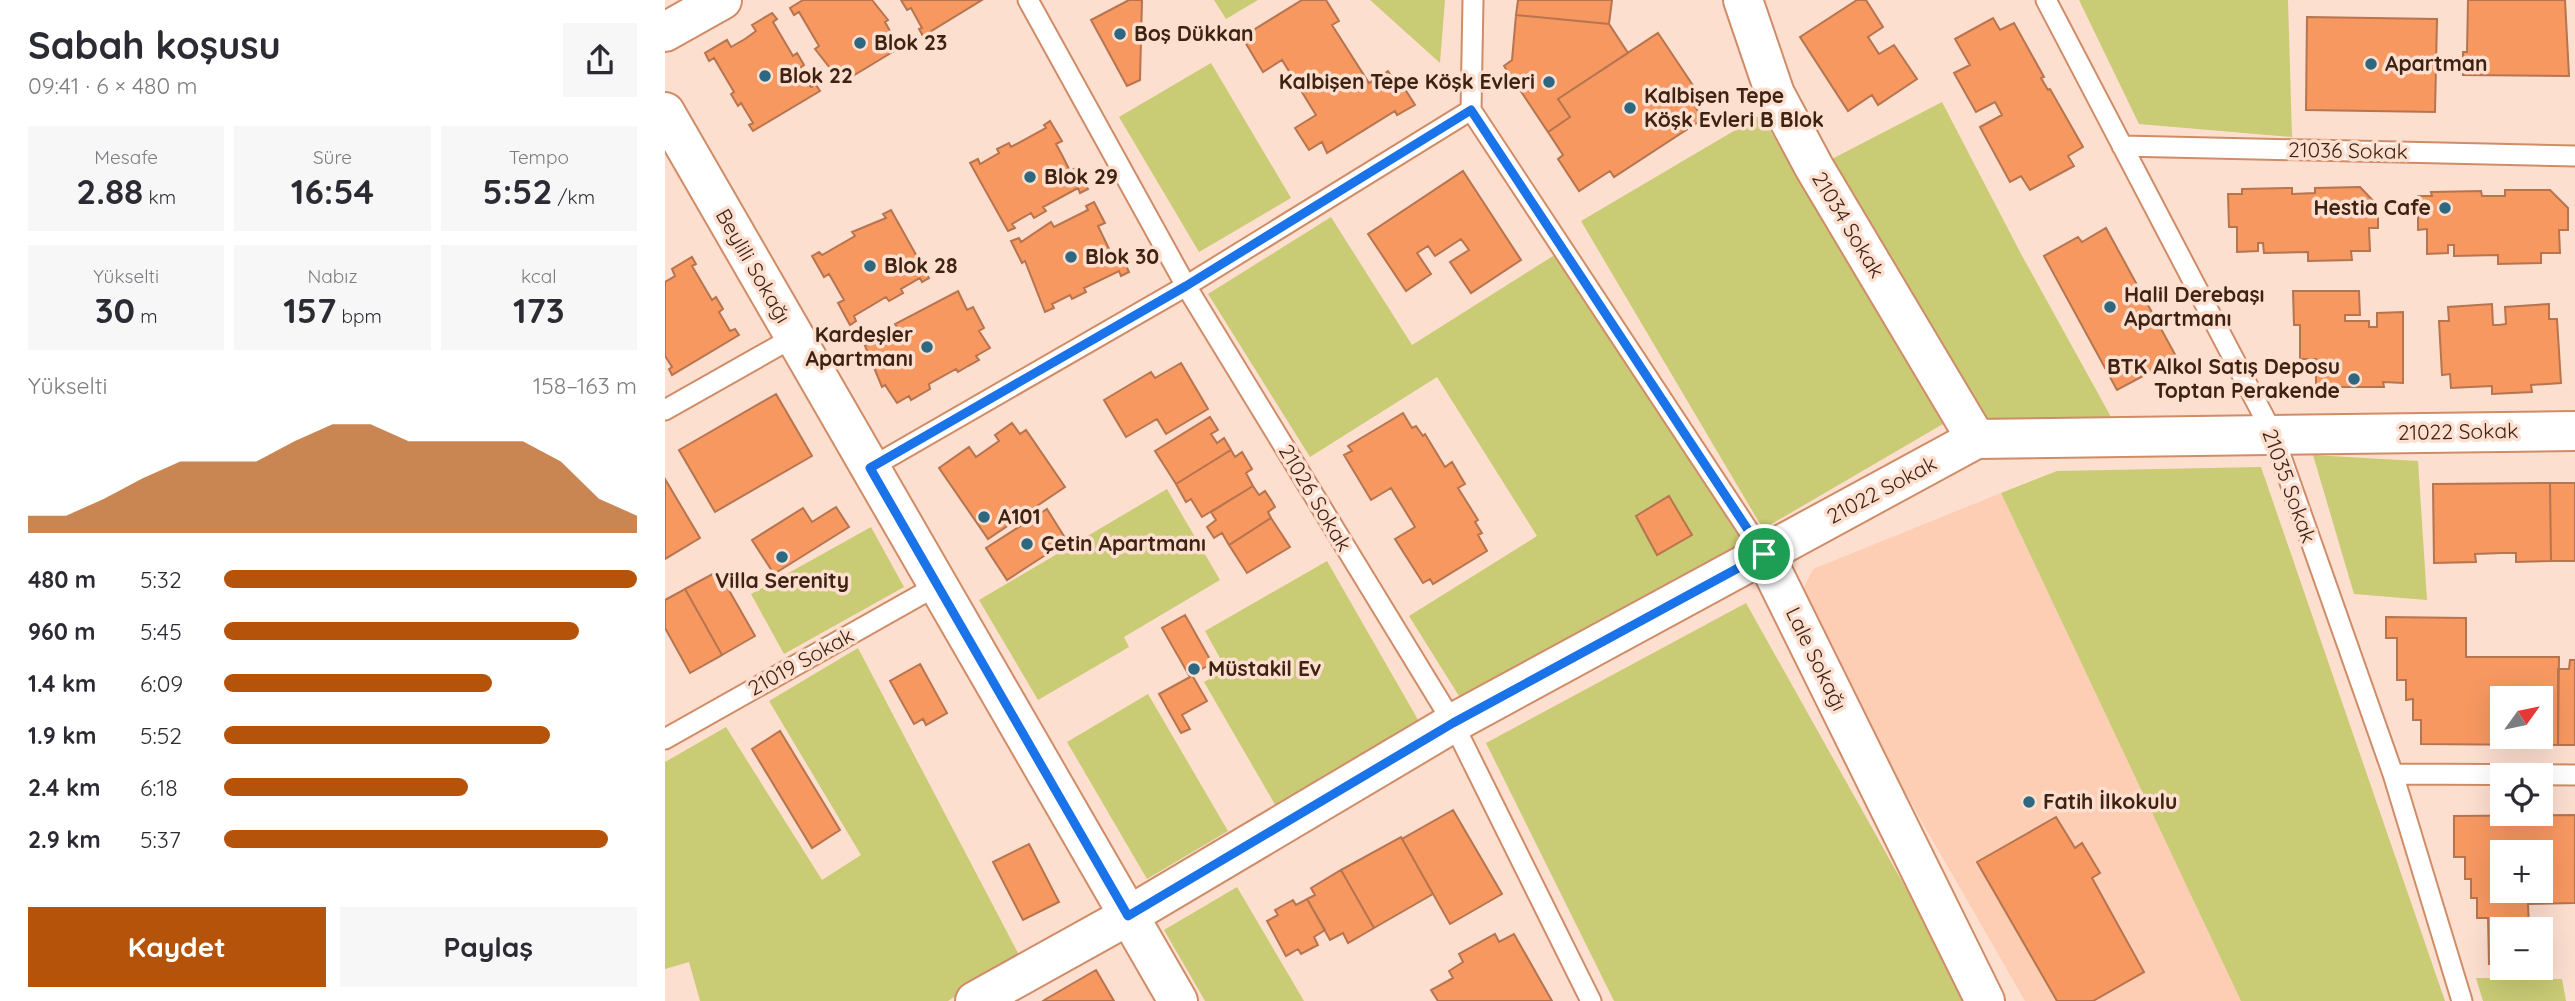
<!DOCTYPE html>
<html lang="tr">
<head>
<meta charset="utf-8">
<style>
  :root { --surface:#fff; --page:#f7f7f7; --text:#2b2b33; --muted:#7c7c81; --accent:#b45309 }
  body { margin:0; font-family:Quicksand,sans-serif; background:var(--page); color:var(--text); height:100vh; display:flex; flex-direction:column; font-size:26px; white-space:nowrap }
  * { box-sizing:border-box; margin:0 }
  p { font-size:23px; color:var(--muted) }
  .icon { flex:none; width:38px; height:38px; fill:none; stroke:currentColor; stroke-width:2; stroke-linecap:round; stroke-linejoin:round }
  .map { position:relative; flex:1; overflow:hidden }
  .side { display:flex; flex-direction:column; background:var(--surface); width:665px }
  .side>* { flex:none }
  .needle { width:46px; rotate:57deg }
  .buttons { position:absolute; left:1825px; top:686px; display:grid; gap:14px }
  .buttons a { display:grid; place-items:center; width:63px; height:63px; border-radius:0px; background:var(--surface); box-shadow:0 7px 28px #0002; font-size:35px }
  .pin { position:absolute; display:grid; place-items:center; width:60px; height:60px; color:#fff; margin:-30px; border:4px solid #fff; border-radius:50%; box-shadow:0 2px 7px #0007 }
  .round { display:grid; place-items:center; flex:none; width:74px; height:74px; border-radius:0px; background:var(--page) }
  .headline { display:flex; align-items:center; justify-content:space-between; height:119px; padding:0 28px }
  h1 { font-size:38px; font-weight:800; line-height:52px }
  .stats { display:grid; grid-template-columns:repeat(3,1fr); gap:10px; height:119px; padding:7px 28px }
  .stats div { display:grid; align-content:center; border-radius:0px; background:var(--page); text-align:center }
  .stats b { font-size:35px; font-weight:800 }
  .stats small { font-size:19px; font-weight:400 }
  .stats p { font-size:19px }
  .chart { height:196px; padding:14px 28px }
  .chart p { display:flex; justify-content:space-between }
  .chart svg { width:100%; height:126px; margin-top:7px; fill:var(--accent); opacity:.7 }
  .action { display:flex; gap:14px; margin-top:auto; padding:14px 28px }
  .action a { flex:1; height:80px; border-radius:0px; background:var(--accent); color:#fff; font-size:28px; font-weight:800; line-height:80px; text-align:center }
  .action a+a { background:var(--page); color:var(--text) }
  ul { padding:0 28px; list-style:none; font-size:23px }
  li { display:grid; grid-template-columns:112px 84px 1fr; align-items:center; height:52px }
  li i { height:18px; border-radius:9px; background:var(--accent) }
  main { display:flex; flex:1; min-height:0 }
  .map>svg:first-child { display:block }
</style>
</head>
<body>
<main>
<section class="side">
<div class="headline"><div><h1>Sabah koşusu</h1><p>09:41 · 6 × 480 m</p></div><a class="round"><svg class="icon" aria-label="share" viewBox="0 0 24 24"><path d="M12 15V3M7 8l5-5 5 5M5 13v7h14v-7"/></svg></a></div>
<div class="stats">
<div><p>Mesafe</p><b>2.88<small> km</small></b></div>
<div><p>Süre</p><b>16:54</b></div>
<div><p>Tempo</p><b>5:52<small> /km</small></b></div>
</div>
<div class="stats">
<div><p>Yükselti</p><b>30<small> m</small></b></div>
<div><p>Nabız</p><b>157<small> bpm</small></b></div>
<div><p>kcal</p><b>173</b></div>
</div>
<div class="chart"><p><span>Yükselti</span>158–163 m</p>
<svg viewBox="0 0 160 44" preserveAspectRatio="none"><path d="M0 44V38L10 38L20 32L30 25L40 19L50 19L60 19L70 12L80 6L90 6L100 12L110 12L120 12L130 12L140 19L150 32L160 38V44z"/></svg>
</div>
<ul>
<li><b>480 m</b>5:32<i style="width:100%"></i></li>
<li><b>960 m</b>5:45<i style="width:86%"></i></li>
<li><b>1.4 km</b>6:09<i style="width:65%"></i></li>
<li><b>1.9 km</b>5:52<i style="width:79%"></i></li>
<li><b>2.4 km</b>6:18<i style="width:59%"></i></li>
<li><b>2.9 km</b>5:37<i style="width:93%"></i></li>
</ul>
<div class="action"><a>Kaydet</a><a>Paylaş</a></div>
</section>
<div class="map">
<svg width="1910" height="1001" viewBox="0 0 1910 1001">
  <rect width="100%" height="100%" fill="#fddfd0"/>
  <path fill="#fdceb4" d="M1336,493L1576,1001H1360L1131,603L1148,569Z"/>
  <path fill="#c9cb75" d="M549,0H593L561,19Z
    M705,0H780L775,63Z
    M1414,0H1623L1627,137L1474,124Z
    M546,63L626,198L534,252L454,117Z
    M1277,102L1355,252L1446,417L1318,423L1165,160Z
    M1096,115L1278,424L1098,529L916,221Z
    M666,217L747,345L896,251L1082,546L799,704L744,616L872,536L772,377L645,457L543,294Z
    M1648,455L1753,461L1762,600L1689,594Z
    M1596,467L1780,1001H1576L1336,493L1392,471Z
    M502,489L555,580L459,637L464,647L373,700L314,600Z
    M206,527L239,587L119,654L86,594Z
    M662,561L756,725L612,808L539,682L561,669L540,631Z
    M1081,603L1304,1001H949L821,743Z
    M193,648L354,955L283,1001H35L24,962L0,969V762L61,727L157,880L196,855L104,701Z
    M483,694L563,831L482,879L402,742Z
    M572,887L639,1001H540L499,930Z
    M1811,978L1897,979L1901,1001H1818Z"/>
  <path fill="#f79861" stroke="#b6744f" stroke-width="2" fill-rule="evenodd" d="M138,0H207L223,20L220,22L231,42L235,39L239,45L173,85L169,80L172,77L150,49L154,46L134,12L129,15L125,8Z
    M236,0H317L258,36L254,29L257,28L246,8L242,10Z
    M464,0H477L475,80L462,86L426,20Z
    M637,0H661L674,21L667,25L704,83L723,71L734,88L738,86L750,105L732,115L730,111L662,153L657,142L644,150L630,128L651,115L617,60L598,72L577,37Z
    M853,0H947L944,24L851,15Z
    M1192,0H1201L1218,27L1203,37L1214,54L1229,45L1252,79L1213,105L1207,95L1183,111L1135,37Z
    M1803,0H1900L1904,76L1798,75V52H1802Z
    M107,13L112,19L108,22L128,56L132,53L139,65L135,68L146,87L151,85L155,91L88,131L84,125L88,123L76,103L73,106L66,94L69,92L49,58L44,61L40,53L62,40L66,47L80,39L91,31L87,25Z
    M851,15L944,24L963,53L893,99L905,117L883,132L839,66L847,60Z
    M1642,17L1772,19L1770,112L1641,110Z
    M1328,18L1335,30L1349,23L1379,77L1376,78L1383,90L1385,89L1418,147L1403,156L1409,166L1365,190L1356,176L1345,182L1315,127L1337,115L1330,102L1311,112L1289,73L1305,65L1290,39Z
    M993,33L1033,93L1025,98L1038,119L949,177L945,171L914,191L893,159L898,155L883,132L905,117L893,99Z
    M385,121L397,141L391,144L397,155L405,171L411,168L423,189L415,193L413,188L378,207L381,211L369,218L366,213L347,224L350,228L343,231L305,163L313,159L315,164L334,153L332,149L344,143L346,147L381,128L379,125Z
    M798,171L856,260L806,293L785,262L804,250L796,239L770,256L763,246L752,253L766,274L741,291L703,234Z
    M1695,187L1713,206V228H1704L1705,251H1686L1687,260L1643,261V252L1599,253L1598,243H1593V251L1572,252V227H1564L1563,194H1577V189L1627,188V194L1650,193V188Z
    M1840,190H1885L1903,208V230H1894L1895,253H1876V263L1833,264V255L1789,256V245H1783V253L1762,254V229L1753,230V196H1767L1766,192L1816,191L1817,196H1840Z
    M429,202L440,223L433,226L446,253L454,250L464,272L456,276L454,271L419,288L421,292L407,299L405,295L387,304L389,308L380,312L360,261L357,263L346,241L354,238L356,242L386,222L389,227L423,210L421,206Z
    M226,210L264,278L257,282L255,278L236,289L238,293L224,301L221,297L189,316L191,321L185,325L173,303L179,300L164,274L159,277L147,256L154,252L157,255L190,236L187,232L221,218L218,214Z
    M1441,228L1512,358L1452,390L1379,256L1413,237L1417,242Z
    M27,257L31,264L27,266L47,300L51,297L58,309L54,312L65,331L70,329L74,335L7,375L4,369L7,367L0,356V282L10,276L7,269Z
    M293,291L302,310L308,307L319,328L314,331L325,348L311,356L314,360L303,366L293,372L291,369L264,384L265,389L246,400L244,396L232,403L220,385L217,387L200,346L232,327L230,324Z
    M1628,291H1694L1695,315H1680V321H1704V327H1712V313L1738,312V383L1718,382L1719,387H1651V359H1635V325H1629Z
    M1827,304L1828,325H1834L1841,324L1840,307L1884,304V319H1892L1896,383L1866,385L1867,392L1827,394V386L1786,388L1785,374L1777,375L1774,321H1784L1783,307Z
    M516,363L543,409L501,434L492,419L461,437L439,400L486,372L490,378Z
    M111,394L147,456L50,512L14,450Z
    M738,413L747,428L751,426L758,436L760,434L780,467L787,462L800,484L793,488L813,520L810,522L817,533L813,535L822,551L768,584L765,579L758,583L730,539L750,527L726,488L706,500L679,455L687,451L683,446Z
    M545,417L553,430L546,434L552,443L559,438L566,450L511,484L490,451Z
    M347,423L355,434L361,430L400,487L323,539L274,468L304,447L311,457L334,441L330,435Z
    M566,450L570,457L577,452L587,469L581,473L588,486L537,517L526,499L521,502L511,484Z
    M0,479L35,538L0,559Z
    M1885,483L1886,561L1851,562V553H1837L1810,554L1811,562L1769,563L1768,484Z
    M1885,483H1910V561H1886Z
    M588,486L594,495L600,491L606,500L610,507L603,512L606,518L564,545L557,533L549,538L542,527L551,520L546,512Z
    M1004,496L1027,535L992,555L971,516Z
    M171,507L184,527L109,574L87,540L138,508L147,522Z
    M382,509L402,541L342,580L321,548Z
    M606,518L625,547L582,573L564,545Z
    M53,571L90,636L57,655L20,589Z
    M20,589L57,655L25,673L0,628V600Z
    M520,615L547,663L527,675L542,701L517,715L525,729L516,733L494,694L525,677L497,628Z
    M1721,617L1801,618V657H1894L1893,745L1756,744V720H1748V699L1741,700V680H1732V638H1721ZM1838,698H1876V737H1838Z
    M1905,660H1910V745H1893V669H1904Z
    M255,664L282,713L261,725L258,719L249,724L225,681Z
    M115,731L175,830L147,848L87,749Z
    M788,810L837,894L785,924L737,839Z
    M1910,815V903L1863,904L1864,929H1838V964H1824L1823,918H1812V898H1806V879H1800V857H1789V816ZM1838,852H1876V891H1838Z
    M1391,817L1410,848L1417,843L1435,873L1427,878L1479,972L1428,1001H1392L1312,862Z
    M736,837L768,894L709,928L676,870Z
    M364,844L394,902L358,920L328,862Z
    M676,870L709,928L683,943L678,933L665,940L642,899L650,895L646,888Z
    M642,899L660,930L649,937L653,945L636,954L633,949L621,956L602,921L613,915L610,910L628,900L631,905Z
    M830,934L834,942L849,934L887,1001H773L766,990L788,978L784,971L798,962L794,954Z
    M431,970L449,1001H378L381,999Z"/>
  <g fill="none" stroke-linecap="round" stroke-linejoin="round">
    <g stroke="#cf8c67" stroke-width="23">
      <path id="lane" d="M363,0L521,286L788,723L926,1001
        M808,0L806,110L1099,554
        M1381,0L1608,434L1728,774L1797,1001
        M1457,146L1910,156
        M0,410L129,337
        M205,468L521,286L806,110
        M0,739L273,585
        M1728,774L1910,775"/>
    </g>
    <g stroke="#cf8c67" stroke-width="42">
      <path id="street" d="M1078,0L1110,94L1149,167L1311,439
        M1099,554L1320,1001
        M310,1001L463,916L788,723L1311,439L1910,431"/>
    </g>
    <g stroke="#cf8c67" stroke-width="42">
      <path id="secondary" d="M0,32L57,0
        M0,112L513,1001"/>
    </g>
    <use href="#lane" stroke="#fff" stroke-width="19"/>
    <use href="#street" stroke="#fff" stroke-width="38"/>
    <use href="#secondary" stroke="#fff" stroke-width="38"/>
  </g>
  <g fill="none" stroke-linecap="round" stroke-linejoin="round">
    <g stroke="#fff" stroke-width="14">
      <path id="route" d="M806,110L1099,554L788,723L463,916L205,468L521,286Z"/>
    </g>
    <use href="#route" stroke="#1a73e8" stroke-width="9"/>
  </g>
  <g fill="#2e6780" stroke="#fddfd0" stroke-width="2.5">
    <circle cx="455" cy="34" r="7"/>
    <circle cx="195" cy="43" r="7"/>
    <circle cx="1706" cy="64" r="7"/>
    <circle cx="100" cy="76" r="7"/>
    <circle cx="884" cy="82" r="7"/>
    <circle cx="965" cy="108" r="7"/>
    <circle cx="365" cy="177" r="7"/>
    <circle cx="1780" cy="208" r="7"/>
    <circle cx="406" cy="257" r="7"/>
    <circle cx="205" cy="266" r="7"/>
    <circle cx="1445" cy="307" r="7"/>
    <circle cx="262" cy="347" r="7"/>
    <circle cx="1689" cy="379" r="7"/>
    <circle cx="319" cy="517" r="7"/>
    <circle cx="362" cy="544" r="7"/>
    <circle cx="117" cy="557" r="7"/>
    <circle cx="529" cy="669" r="7"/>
    <circle cx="1364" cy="802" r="7"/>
  </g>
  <g text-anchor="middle" stroke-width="7" stroke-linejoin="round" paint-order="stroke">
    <g font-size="21" font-weight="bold" fill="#3e2313" stroke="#fddfd0" text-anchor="start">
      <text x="469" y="41">Boş Dükkan</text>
      <text x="209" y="50">Blok 23</text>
      <text x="1720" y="71">Apartman</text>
      <text x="114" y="83">Blok 22</text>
      <text x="870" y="89" text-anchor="end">Kalbişen Tepe Köşk Evleri</text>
      <text x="979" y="103">Kalbişen Tepe<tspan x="979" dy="24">Köşk Evleri B Blok</tspan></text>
      <text x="379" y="184">Blok 29</text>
      <text x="1766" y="215" text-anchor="end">Hestia Cafe</text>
      <text x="420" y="264">Blok 30</text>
      <text x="219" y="273">Blok 28</text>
      <text x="1459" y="302">Halil Derebaşı<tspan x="1459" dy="24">Apartmanı</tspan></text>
      <text x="248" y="342" text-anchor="end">Kardeşler<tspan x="248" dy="24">Apartmanı</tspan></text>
      <text x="1675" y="374" text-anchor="end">BTK Alkol Satış Deposu<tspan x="1675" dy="24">Toptan Perakende</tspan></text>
      <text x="333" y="524">A101</text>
      <text x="376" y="551">Çetin Apartmanı</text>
      <text x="117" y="588" text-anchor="middle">Villa Serenity</text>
      <text x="543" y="676">Müstakil Ev</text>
      <text x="1378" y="809">Fatih İlkokulu</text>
    </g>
    <g font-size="21" fill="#3e2313" stroke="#fddfd0">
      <text transform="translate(1683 151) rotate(1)" y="7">21036 Sokak</text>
      <text transform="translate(1183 225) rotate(59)" y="7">21034 Sokak</text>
      <text transform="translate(88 266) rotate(60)" y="7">Beylili Sokağı</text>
      <text transform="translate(1793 432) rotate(-1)" y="7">21022 Sokak</text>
      <text transform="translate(1624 486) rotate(70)" y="7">21035 Sokak</text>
      <text transform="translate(1217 490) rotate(-28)" y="7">21022 Sokak</text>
      <text transform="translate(650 498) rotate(59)" y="7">21026 Sokak</text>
      <text transform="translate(1151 659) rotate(64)" y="7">Lale Sokağı</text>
      <text transform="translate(136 662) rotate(-29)" y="7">21019 Sokak</text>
    </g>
  </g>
</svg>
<div class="buttons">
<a><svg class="needle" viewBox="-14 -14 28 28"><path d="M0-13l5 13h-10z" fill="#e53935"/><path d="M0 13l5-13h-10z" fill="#7c7c81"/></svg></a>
<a><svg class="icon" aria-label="locate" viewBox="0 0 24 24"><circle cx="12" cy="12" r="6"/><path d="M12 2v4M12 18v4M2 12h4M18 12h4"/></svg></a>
<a>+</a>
<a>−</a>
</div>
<div class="pin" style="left:1099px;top:554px;background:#1e9e55"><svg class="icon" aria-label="arrive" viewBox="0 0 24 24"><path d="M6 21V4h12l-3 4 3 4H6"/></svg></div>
</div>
</main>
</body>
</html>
